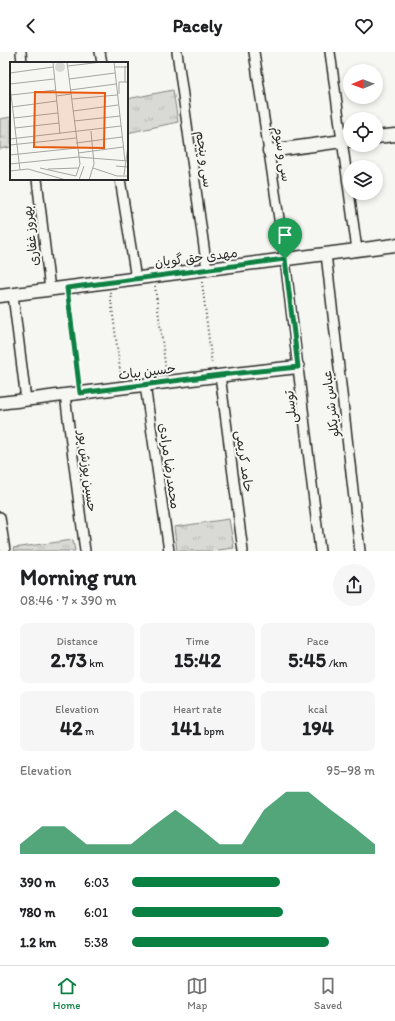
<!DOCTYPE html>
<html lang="en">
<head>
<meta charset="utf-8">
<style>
  :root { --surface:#fff; --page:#f6f6f6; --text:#202124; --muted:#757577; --line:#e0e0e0; --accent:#0b8043 }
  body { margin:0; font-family:Itim,"Playpen Sans Arabic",sans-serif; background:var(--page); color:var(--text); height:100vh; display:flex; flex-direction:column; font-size:15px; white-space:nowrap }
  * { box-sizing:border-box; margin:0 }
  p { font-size:13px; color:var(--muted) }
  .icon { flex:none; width:22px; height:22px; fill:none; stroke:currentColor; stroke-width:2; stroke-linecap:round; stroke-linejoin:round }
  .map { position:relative; height:499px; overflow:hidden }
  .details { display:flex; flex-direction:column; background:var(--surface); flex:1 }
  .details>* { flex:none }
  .needle { width:26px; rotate:269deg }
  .tools { position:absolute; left:343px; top:12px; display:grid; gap:8px }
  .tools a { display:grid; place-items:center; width:40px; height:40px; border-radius:50%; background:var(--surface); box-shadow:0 2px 6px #0003; font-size:20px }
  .pin { position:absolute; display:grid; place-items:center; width:34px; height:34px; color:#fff; margin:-41px -17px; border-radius:50% 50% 50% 0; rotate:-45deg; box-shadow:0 0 4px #0007 }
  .pin .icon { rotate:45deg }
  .round { display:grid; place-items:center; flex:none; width:42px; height:42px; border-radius:21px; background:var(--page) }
  .head { display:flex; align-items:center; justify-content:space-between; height:68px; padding:0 20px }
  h1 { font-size:22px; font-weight:700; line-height:30px }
  .stats { display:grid; grid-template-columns:repeat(3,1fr); gap:6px; height:68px; padding:4px 20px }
  .stats div { display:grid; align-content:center; border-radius:8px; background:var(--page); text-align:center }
  .stats b { font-size:20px; font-weight:700 }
  .stats small { font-size:11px; font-weight:400 }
  .stats p { font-size:11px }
  .chart { height:112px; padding:8px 20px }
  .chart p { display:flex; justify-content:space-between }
  .chart svg { width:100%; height:72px; margin-top:4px; fill:var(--accent); opacity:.7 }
  ul { padding:0 20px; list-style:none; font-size:13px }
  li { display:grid; grid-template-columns:64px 48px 1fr; align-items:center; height:30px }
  li i { height:10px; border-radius:5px; background:var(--accent) }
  header { display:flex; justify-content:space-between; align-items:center; height:52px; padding:0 20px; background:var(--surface); font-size:18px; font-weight:700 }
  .tabs { display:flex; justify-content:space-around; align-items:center; height:56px; border-top:1px solid var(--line); background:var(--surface); font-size:11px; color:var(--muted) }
  .tabs a { display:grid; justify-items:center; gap:2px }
  .tabs .active { color:var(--accent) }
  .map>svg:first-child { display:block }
</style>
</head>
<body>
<header><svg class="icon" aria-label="back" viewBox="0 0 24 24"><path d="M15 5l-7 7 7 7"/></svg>Pacely<svg class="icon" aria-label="heart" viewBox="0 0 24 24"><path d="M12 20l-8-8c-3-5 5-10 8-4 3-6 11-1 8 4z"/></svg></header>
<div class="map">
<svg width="395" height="499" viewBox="0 0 395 499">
  <defs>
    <pattern id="park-tufts" width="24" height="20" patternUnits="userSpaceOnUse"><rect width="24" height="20" fill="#d9d9d5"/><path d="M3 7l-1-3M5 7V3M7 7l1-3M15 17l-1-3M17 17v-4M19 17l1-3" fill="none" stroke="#babab7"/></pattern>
  </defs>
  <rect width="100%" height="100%" fill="#f6f6f2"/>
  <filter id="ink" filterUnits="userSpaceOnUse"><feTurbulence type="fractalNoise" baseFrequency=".025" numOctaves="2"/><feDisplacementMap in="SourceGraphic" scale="8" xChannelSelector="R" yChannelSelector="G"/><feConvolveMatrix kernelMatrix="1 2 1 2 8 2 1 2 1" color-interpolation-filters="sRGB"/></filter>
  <g filter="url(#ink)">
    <path fill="url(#park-tufts)" stroke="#828280" d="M173,38L178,70L127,81V47Z
      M11,65V95L0,97V67Z
      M229,467L234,496L211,499H177L174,475Z
      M73,488L75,499H14L13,496Z"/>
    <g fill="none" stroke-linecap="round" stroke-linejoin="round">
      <g stroke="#2b2b2b" stroke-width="12">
        <path id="street" d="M21,0L22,11
          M100,0L102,11
          M177,0L207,217
          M254,0L285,207L320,499
          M330,0L357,198
          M37,127L50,238
          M120,127L136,227
          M326,202L360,499
          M13,243L26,348
          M220,323L243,499
          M145,333L169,499
          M65,343L85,499
          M0,465L5,499"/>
      </g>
      <g stroke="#2b2b2b" stroke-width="15">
        <path id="secondary" d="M376,85L395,83
          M269,99L350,88
          M0,244L395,193
          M0,351C99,339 199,325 298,315"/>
      </g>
      <path stroke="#2b2b2b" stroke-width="2" stroke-dasharray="1 3" stroke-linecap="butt" d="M202,230L212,313
        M155,234L166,319
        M110,240L121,325
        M69,247L78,330"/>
      <use href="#street" stroke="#f6f6f2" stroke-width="9"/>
      <use href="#secondary" stroke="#f6f6f2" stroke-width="12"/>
    </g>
  </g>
  <g fill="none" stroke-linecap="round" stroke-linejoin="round" filter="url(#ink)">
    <g stroke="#fff" stroke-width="8">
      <path id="route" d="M285,207L298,315L220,323L80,341L67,236Z"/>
    </g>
    <use href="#route" stroke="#0b8043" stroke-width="5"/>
  </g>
  <g text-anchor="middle" stroke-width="4" stroke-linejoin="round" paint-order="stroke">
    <g font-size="13" fill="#2b2b2b" stroke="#f6f6f2">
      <text transform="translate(283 102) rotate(81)" y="5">سی و سوم</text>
      <text transform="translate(205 107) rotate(82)" y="5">سی و پنجم</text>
      <text transform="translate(30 184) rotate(-97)" y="5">بهروز غفاری</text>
      <text transform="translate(196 205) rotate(-7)" y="5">مهدی حق گویان</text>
      <text transform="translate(147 319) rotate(-7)" y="5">حسین بیات</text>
      <text transform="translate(330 352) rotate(-97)" y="5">عباس شریکلو</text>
      <text transform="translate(290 355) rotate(-97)" y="5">توسلی</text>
      <text transform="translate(245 409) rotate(82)" y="5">حامد کریمی</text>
      <text transform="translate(170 414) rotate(82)" y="5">محمدرضا مرادی</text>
      <text transform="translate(88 419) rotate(83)" y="5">حسین پوزش پور</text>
    </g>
  </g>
  <g transform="translate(10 10)">
    <rect width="118" height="118" fill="#f6f6f2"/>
    <path d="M45 5a5 5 0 1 1 10 0a5 5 0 1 1-10 0Z" fill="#d9d9d5"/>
    <path fill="none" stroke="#a5a5a2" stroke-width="1" d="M43,0L50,72M104,0L115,99M58,4L92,0M115,4V20M104,5H118M0,11L43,5M59,17L105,11M0,22L44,17M0,24L10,108M60,28L106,22M109,32V20H118M1,33L46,28M46,34L61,32M62,37L107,33M2,45L47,39M63,49L108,43M4,56L48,51M64,59L110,54M5,66L49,61M0,77L111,64M66,81L112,75M0,83L66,76M68,91L113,85M0,93L67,86M0,102L68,95L118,99M106,104L118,105M30,106L66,114L70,102L57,0M83,106L107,114H118M38,107L69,106M0,109L18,107L56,118M114,113L118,84M69,118L74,104M79,118L84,102L81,69"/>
    <path fill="#e8590c" fill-opacity="0.15" stroke="#e8590c" stroke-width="2" d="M25,30L95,31L94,86L24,85Z"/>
    <rect width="118" height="118" fill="none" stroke="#2b2b2b" stroke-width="2"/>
  </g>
</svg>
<div class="tools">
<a><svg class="needle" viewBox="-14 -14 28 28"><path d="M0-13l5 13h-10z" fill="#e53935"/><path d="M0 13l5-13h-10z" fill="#757577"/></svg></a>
<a><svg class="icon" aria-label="locate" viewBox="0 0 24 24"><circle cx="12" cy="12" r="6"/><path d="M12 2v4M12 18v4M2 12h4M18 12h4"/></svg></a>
<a><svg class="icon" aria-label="layers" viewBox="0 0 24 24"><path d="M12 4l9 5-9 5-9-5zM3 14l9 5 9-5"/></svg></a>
</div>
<div class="pin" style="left:285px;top:207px;background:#1e9e55"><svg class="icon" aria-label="arrive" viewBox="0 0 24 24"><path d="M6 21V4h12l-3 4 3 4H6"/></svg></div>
</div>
<section class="details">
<div class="head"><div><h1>Morning run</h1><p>08:46 · 7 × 390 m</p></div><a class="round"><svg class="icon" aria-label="share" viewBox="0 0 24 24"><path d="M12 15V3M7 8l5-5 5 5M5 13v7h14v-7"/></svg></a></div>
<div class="stats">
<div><p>Distance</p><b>2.73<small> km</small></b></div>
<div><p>Time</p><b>15:42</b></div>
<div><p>Pace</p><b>5:45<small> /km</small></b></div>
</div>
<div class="stats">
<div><p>Elevation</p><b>42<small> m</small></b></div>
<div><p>Heart rate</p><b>141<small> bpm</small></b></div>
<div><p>kcal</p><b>194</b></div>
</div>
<div class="chart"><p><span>Elevation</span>95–98 m</p>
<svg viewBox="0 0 160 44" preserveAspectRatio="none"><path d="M0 44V38L10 27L20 27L30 38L40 38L50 38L60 27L70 17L80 27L90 38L100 38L110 17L120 6L130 6L140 17L150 27L160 38V44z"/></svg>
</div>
<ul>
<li><b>390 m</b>6:03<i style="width:61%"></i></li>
<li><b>780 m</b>6:01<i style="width:62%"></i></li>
<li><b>1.2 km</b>5:38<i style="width:81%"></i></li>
</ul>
</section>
<nav class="tabs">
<a class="active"><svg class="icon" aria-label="home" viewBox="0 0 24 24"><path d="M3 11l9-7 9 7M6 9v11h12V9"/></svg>Home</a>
<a><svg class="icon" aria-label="map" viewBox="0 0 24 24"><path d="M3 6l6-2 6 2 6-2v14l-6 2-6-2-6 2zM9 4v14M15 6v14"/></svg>Map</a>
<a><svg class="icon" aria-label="saved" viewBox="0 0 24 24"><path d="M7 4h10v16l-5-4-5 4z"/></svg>Saved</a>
</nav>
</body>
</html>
